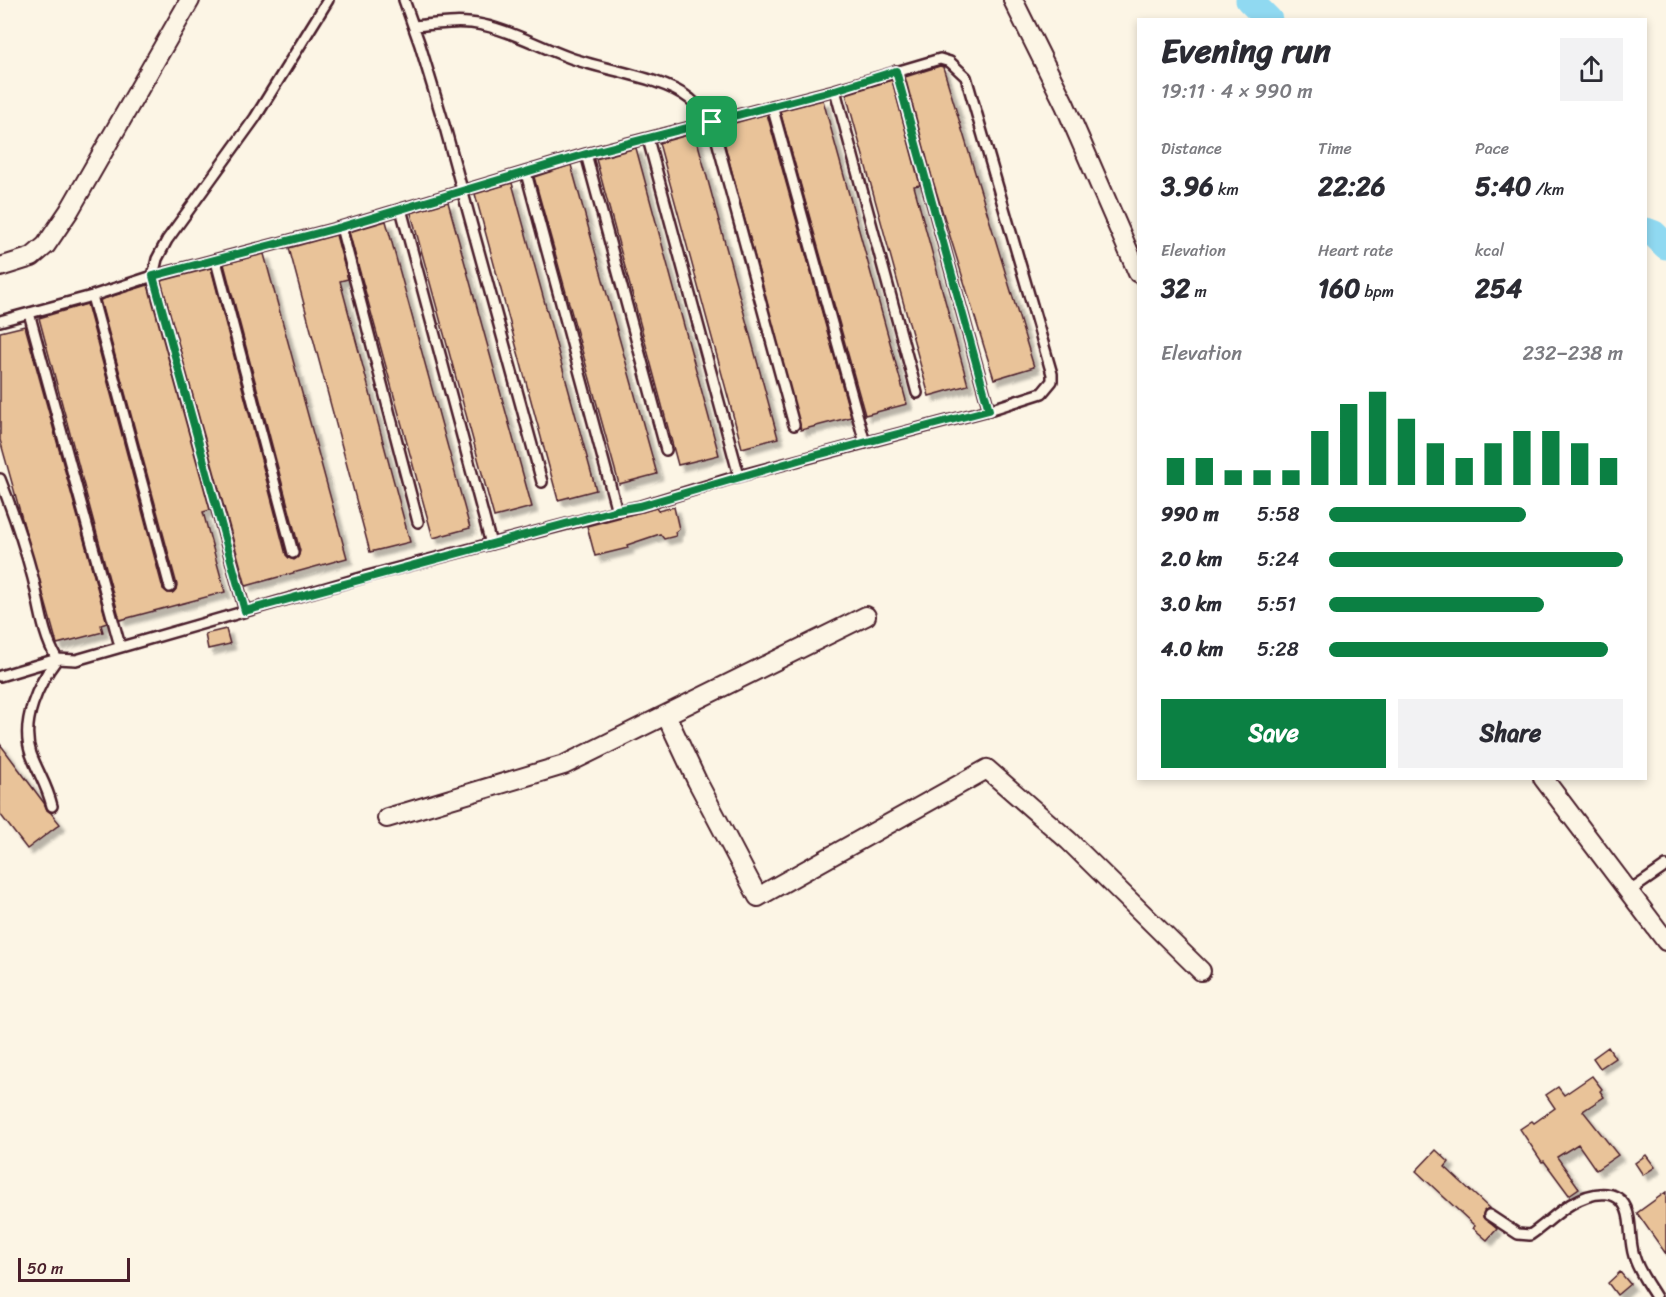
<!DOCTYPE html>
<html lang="en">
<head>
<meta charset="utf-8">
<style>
  :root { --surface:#fff; --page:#f2f2f3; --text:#2b2b33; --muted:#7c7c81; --accent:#0b8043 }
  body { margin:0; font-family:Sriracha,sans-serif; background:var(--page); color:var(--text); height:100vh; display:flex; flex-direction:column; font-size:22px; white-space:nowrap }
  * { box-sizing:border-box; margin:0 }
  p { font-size:20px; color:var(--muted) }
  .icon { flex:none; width:33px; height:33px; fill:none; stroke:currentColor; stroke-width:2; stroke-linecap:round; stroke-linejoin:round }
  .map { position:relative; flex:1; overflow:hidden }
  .details { position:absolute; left:1137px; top:18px; width:510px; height:762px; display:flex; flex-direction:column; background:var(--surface); border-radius:0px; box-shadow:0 3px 9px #0003 }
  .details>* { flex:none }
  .scale { position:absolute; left:18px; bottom:15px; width:112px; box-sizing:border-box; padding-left:6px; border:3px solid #4a1f2b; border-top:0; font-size:16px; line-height:21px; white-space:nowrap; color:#4a1f2b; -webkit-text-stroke:4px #fcf5e5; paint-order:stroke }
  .pin { position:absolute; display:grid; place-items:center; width:51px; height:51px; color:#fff; margin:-26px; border-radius:12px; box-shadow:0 3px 9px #0006 }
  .round { display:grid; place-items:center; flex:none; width:63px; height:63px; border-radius:0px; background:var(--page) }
  .summary { display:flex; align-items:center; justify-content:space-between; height:102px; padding:0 24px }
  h1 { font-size:33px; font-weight:700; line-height:45px }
  .stats { display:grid; grid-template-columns:repeat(3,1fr); gap:9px; height:102px; padding:6px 24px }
  .stats div { display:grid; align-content:center }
  .stats b { font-size:26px; font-weight:700 }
  .stats small { font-size:16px; font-weight:400 }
  .stats p { font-size:16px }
  .chart { height:168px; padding:12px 24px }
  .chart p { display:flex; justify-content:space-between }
  .chart svg { width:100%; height:108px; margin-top:6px; stroke:var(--accent); stroke-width:6 }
  .primary-button { display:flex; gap:12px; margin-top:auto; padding:12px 24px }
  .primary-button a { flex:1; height:69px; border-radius:0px; background:var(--accent); color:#fff; font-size:24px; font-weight:700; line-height:69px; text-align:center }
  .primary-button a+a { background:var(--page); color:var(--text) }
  ul { padding:0 24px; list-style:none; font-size:20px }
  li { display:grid; grid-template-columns:96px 72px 1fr; align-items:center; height:45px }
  li i { height:15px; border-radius:8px; background:var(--accent) }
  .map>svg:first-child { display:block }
</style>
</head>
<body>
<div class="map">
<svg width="1666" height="1297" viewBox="0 0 1666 1297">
  <defs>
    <filter id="shadow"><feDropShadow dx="5.5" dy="5.5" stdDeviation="1.5" flood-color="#0004"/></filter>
  </defs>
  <rect width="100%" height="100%" fill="#fcf5e5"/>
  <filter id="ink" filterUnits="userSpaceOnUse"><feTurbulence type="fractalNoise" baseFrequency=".0167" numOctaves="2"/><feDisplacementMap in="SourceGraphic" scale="12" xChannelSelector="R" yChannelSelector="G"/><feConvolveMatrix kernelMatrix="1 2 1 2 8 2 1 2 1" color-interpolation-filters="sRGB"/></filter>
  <g filter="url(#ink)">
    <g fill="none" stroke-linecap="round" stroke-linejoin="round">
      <path stroke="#90d9f1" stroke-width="27" d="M1249,0L1269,20
        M1646,231L1654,234L1666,246"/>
    </g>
    <path fill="#e9c399" stroke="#4a1f2b" stroke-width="1.5" filter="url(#shadow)" d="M940,66L943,67L1034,367L994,379L933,181L905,77Z
      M892,80L920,185L914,186L968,385L929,396L846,94Z
      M823,100L907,404L865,415L780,111Z
      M767,114L851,417L801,430L720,127Z
      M695,133L778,438L742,448L659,143Z
      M636,148L719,455L678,465L596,159Z
      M571,165L657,474L619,484L534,177Z
      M512,183L596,490L558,500L475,194Z
      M448,202L532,507L494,517L411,213Z
      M386,221L470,528L433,538L349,232Z
      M336,235L348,279L340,281L410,542L370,552L289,248Z
      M264,254L347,558L246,586L161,281L211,268L286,555L289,558L294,560L298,557L300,551L224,264Z
      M148,285L210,510L203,512L225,592L120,620L39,318L87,304L163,589L168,593H172L176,589L177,585L100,300Z
      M25,326L107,623L101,625L103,632L57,644L0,440V332Z
      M674,507L679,529L675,532L676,536L664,539L660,534L627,545L628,548L595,556L587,526L656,508L658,511Z
      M226,629L230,644L208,649L205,634Z
      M0,744L44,803L47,810L51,813L60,824L27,849L0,814Z
      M1608,1047L1615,1058L1600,1068L1593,1058Z
      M1592,1076L1602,1089L1600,1091L1604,1097L1583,1111L1618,1155L1596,1170L1578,1144L1557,1157L1579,1188L1569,1195L1544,1161L1542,1162L1520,1129L1532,1121L1534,1123L1555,1108L1546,1095L1558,1087L1564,1095Z
      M1436,1150L1449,1162L1445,1167L1489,1208L1484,1211L1483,1217L1497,1229L1487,1240L1473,1228L1475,1226L1416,1171Z
      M1646,1155L1655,1167L1643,1175L1635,1163Z
      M1666,1192V1254L1637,1213Z
      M1620,1272L1630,1284L1617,1295L1608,1283Z"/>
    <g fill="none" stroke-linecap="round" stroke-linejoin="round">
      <g stroke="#4a1f2b" stroke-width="14">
        <path id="service" d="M404,0L420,45L446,131L542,482
          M414,26C437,24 460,20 483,25C512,31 540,47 568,57C602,70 663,77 690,99C698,106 705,114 712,122L794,425
          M896,71L989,410
          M835,90L917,393
          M772,106L865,443
          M648,139L739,476
          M586,154L666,450
          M526,173L617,511
          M401,209L491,544
          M341,227L418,522
          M216,261L293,553
          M92,296L170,587
          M29,313L120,646
          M0,321L92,296L153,276L341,227L586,154L835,90L940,59L950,62L966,77L1052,374V381L1042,393L989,410L739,476L641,506L617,511L368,576L76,660L57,659C42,634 40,605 33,578C24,544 13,512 0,479
          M245,611L153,276L157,259L167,240L255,118L328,0
          M0,676L57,659
          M52,806C47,785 38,773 31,754C20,722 38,684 57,659
          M1630,891L1666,866
          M1489,1215L1518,1234L1530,1235C1544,1226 1556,1213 1571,1204C1593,1191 1624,1185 1629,1219C1631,1232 1630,1243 1634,1256C1638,1271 1648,1284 1656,1297"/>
      </g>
      <g stroke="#4a1f2b" stroke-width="22">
        <path id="minor" d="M1013,0L1065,105L1138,273
          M0,267L32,257L46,245L69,211L190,0
          M666,715L697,781L758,897L987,769L1069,841L1201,971
          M1543,778L1666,941
          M387,818L564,765L866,616"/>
      </g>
      <use href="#service" stroke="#fcf5e5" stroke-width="9"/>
      <use href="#minor" stroke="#fcf5e5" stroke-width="18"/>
    </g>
  </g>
  <g fill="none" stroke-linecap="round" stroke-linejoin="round" filter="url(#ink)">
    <g stroke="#fff" stroke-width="12">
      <path id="route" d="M896,71L989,410L802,459L640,506L617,510L245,611L153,276L341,227L586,154L835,90Z"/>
    </g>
    <use href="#route" stroke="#0b8043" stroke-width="8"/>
  </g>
</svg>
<div class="scale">50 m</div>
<div class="pin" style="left:712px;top:122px;background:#1e9e55"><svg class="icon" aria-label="arrive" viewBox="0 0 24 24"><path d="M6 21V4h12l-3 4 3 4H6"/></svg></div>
<section class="details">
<div class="summary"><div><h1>Evening run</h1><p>19:11 · 4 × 990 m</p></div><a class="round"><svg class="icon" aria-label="share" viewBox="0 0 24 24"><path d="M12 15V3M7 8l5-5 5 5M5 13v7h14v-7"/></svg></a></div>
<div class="stats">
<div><p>Distance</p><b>3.96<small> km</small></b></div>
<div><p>Time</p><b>22:26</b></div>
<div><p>Pace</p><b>5:40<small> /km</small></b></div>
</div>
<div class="stats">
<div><p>Elevation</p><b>32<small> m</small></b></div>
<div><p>Heart rate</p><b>160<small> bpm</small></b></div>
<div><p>kcal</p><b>254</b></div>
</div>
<div class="chart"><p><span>Elevation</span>232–238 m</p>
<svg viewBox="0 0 160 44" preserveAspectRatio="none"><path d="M5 44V33M15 44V33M25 44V38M35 44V38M45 44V38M55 44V22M65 44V11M75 44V6M85 44V17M95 44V27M105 44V33M115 44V27M125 44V22M135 44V22M145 44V27M155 44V33"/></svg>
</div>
<ul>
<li><b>990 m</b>5:58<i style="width:67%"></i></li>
<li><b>2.0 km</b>5:24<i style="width:100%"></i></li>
<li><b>3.0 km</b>5:51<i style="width:73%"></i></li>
<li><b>4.0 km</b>5:28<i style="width:95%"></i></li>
</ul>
<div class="primary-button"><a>Save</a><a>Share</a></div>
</section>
</div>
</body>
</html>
